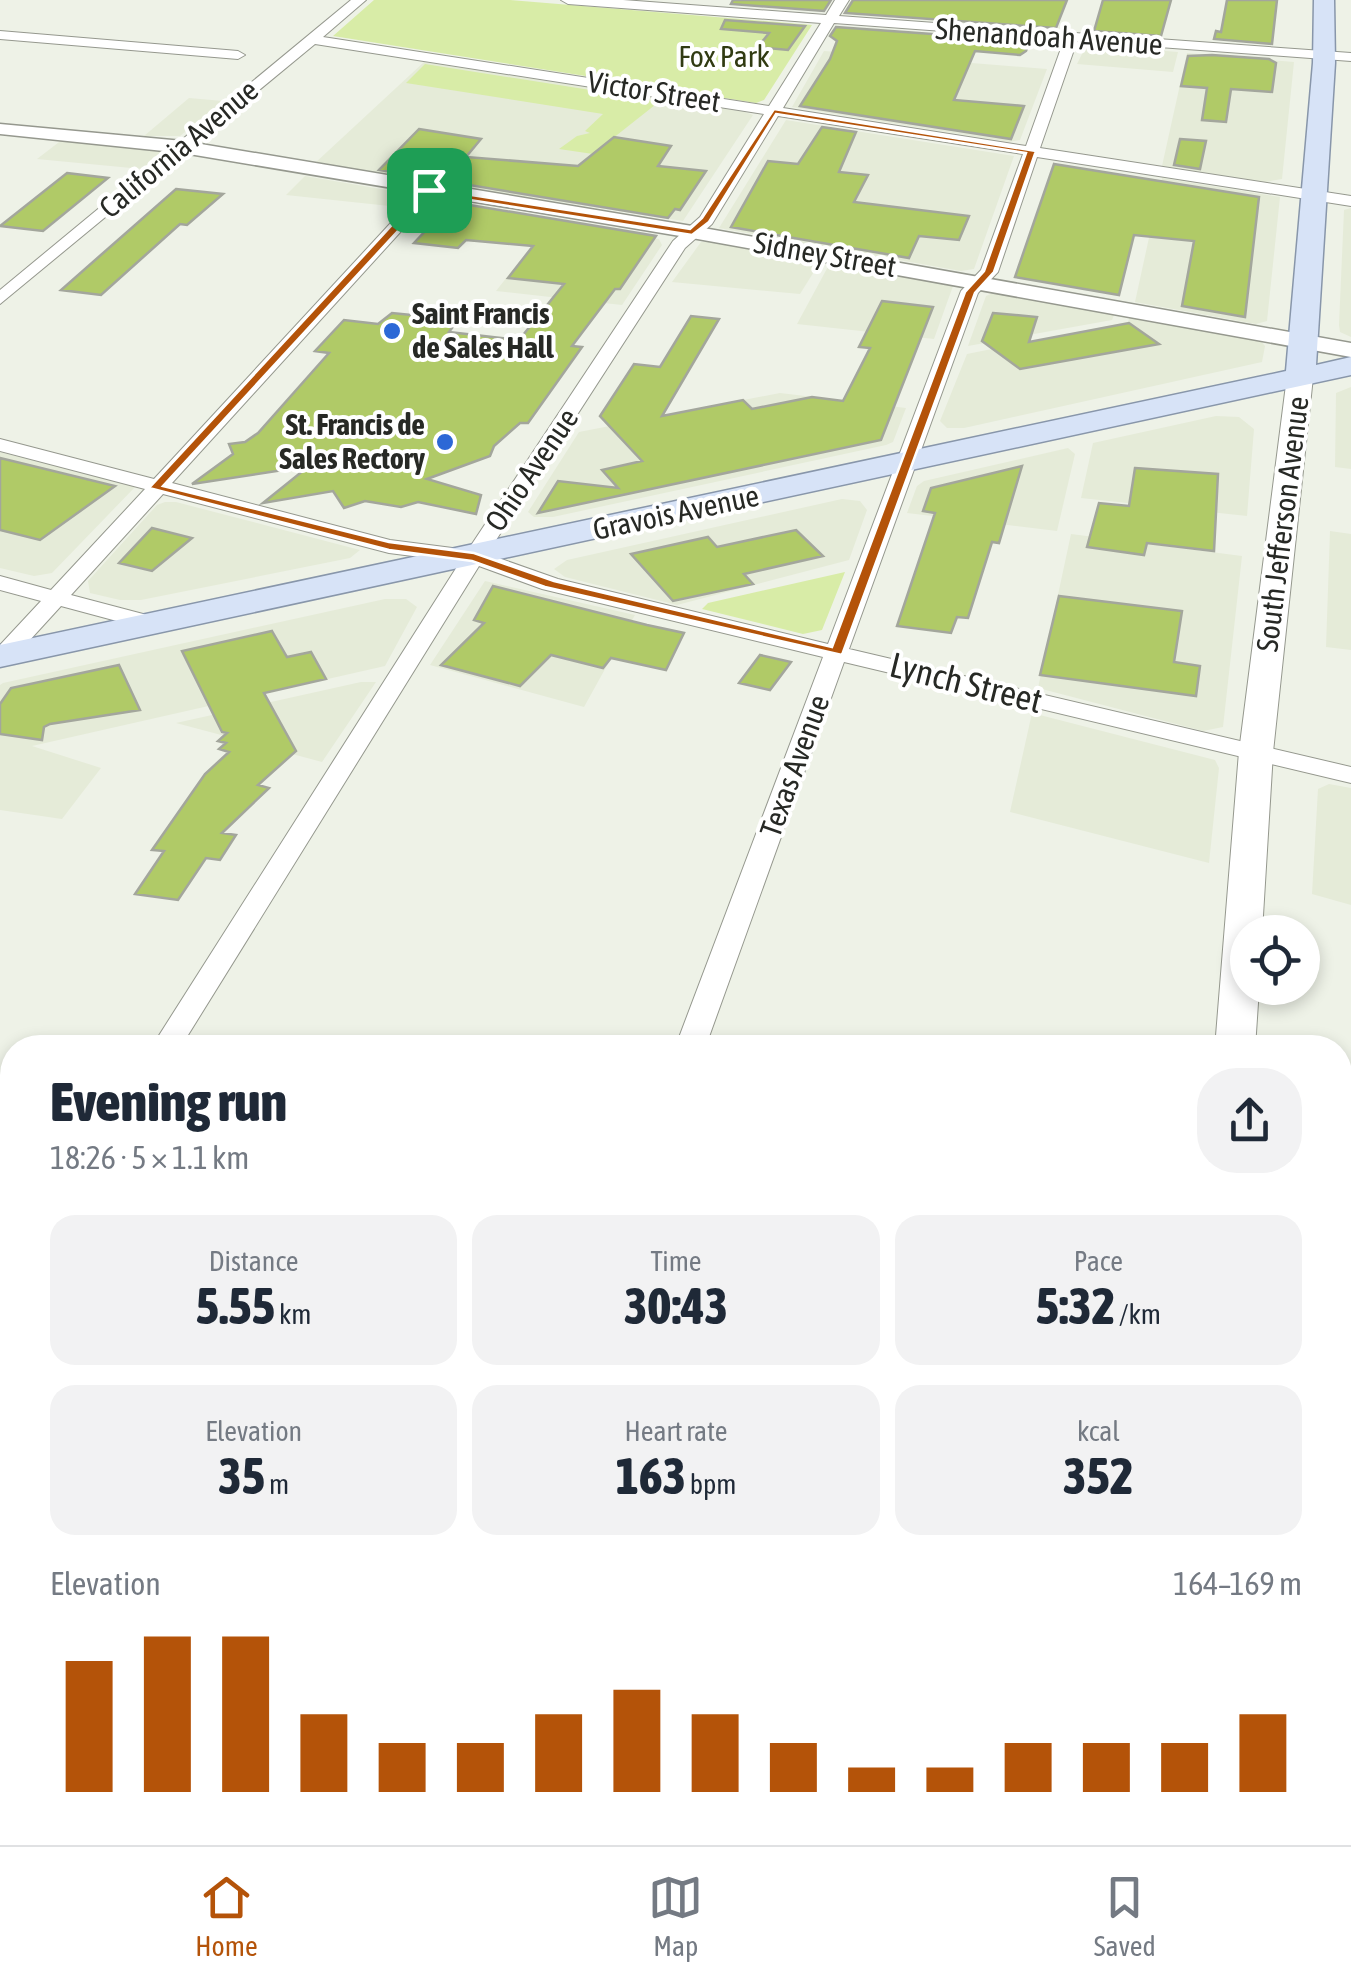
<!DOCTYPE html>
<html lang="en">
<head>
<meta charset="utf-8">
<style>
  :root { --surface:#fff; --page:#f2f2f3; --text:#1f2937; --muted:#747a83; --line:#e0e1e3; --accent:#b45309 }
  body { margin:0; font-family:"Asap Condensed",sans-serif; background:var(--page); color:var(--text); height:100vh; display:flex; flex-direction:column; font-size:38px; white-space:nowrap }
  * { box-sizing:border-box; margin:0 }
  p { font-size:32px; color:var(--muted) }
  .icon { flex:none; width:55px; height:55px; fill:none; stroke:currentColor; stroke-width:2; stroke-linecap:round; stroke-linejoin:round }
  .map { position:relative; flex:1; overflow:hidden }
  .side { position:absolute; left:0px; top:1035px; width:1352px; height:810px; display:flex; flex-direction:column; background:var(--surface); border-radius:40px 40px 0 0; box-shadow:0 5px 15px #0003 }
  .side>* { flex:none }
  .fabs { position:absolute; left:1230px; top:915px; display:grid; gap:20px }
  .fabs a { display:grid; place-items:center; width:90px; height:90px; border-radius:50%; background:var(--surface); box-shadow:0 5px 15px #0003; font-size:50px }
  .pin { position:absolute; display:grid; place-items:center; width:85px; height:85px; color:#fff; margin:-42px; border-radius:20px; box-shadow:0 5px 15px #0006 }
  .round { display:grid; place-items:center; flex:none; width:105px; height:105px; border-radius:40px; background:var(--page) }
  .summary { display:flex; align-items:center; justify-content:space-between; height:170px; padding:0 50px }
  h1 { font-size:55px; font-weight:800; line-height:75px }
  .stats { display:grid; grid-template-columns:repeat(3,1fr); gap:15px; height:170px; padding:10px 50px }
  .stats div { display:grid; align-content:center; border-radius:25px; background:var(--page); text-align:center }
  .stats b { font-size:50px; font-weight:800 }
  .stats small { font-size:28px; font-weight:400 }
  .stats p { font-size:28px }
  .chart { height:280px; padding:20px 50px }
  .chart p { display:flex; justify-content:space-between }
  .chart svg { width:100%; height:180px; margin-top:10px; stroke:var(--accent); stroke-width:6 }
  .tab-bar { display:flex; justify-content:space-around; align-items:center; height:140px; border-top:2px solid var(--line); background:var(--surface); font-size:28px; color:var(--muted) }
  .tab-bar a { display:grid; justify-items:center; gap:5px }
  .tab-bar .current { color:var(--accent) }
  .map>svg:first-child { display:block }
</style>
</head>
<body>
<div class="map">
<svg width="1351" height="1845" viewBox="0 0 1351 1845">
  <rect width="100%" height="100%" fill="#eef2e7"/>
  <path fill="#e5ebd8" d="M1086,46L1093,45L1178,52L1173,72L1077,64Z
    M824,51L1047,69L1020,140L1009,142L792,107Z
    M1187,53L1294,62L1282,179L1265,182L1162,166Z
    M424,62L745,112L753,115L683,221L314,164Z
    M189,98L223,101L180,136H144Z
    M786,120L1014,156L974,269L961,271L719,228Z
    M63,139L161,149L164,151L142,169L37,159Z
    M305,176L404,193L407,198L399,207L286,195Z
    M1162,178L1280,197L1267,321L1256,324L1135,302Z
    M1351,208V337L1340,332L1339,325L1344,210Z
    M552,220L659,239L662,245L622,305L496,291Z
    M701,242H708L820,262L800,294L672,282Z
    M830,263L953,286L934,339L797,324Z
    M991,294H1006L1114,315L1112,320L968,346L986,296Z
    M1130,316L1260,340L1265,346L1262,362L964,428H947L940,421L967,354L1128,322Z
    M1351,387V469L1335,467L1336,393Z
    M780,393L906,408L893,442L886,445L553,517H534L528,512L579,432Z
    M1216,416L1239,417L1254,429L1247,516L1081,498L1093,443Z
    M1068,448L1075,454L1057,531L907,513L917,486L924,481Z
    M0,452L136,486L52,573L34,576L0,568Z
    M842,499L860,501L867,510L849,560L677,605L565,577L554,569L567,560Z
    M165,502H176L360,550L350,558L141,600H120L90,593L88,581L157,505Z
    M1330,531L1351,534V650L1326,647Z
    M1071,534L1242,556L1223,727L1203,731L1038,688Z
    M485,581L635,615L584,707L430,665Z
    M385,599H406L417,607L385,666L32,746L101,768L62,819L0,810V685L3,683Z
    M361,682H376L322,762L176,723Z
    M1032,713L1215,760L1219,768L1209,863L1010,812Z
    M1329,784L1351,788V905L1312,894L1318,789Z
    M767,1832H1102V1833L1101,1845H764Z"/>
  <path fill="#d8eca7" d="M374,0H510L812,25L764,100L756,103L333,36Z
    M425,64L660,101L593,154L559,149L577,136L590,133L585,131L603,114L406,83Z
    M845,572L822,630L803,634L702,609L708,603Z"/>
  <path fill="#b0ca67" stroke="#a3a69c" stroke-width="2.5" d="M733,0H831L824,11L731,4Z
    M853,0H1067L1056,28L845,13Z
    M1103,0H1171L1161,36L1094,31Z
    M1227,0H1277L1272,44L1214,39L1216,31L1221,32Z
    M725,20L805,26L788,50L758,47L769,33L721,29Z
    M836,27L1030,41L1026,51L1020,55L975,51L954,100L1024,106L1011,139L800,106L830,59L837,41L830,36Z
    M1212,55L1269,59L1276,63L1272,92L1231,89L1226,122L1202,120L1207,88L1181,86L1188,56Z
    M822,127L856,132L839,172L868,175L854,202L969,216L959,240L919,236L909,258L731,227L768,161L798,164Z
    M419,129L481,139L466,157L578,166L614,137L671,146L658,166L706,171L680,210L675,209L668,218L379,170Z
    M1180,139L1206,141L1200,169L1174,165Z
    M1054,164L1259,197L1245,317L1182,306L1194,241L1134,235L1119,295L1015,277Z
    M67,173L108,178L43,231L0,226Z
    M176,189L223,194L187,225L180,224L101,295L61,290Z
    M446,201L656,236L620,289H615L572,346L582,347L528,423H520L494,446L490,456L427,479L481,495L476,514L418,502L401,507L365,501L344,508L333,491L263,503L309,466L192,484L233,454L229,444L245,442L258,433L329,353L315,351L344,320L378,324L392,313L452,319L458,320L449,332L519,340L564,284L508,278L533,246L466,240L458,248L414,243L428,228L422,227Z
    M882,301L933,307L881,440L538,513L558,481L618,488L602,470L642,461L600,416L634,364L660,367L691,316L719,319L662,416L743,400L752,409L812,397L843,401L870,348L859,347Z
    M993,313L1037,317L1029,342L1129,323L1159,344L1020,369L982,341Z
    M0,458L115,486L40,540L0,530Z
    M1022,466L999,543L992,542L968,618L957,617L951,633L897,626L935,513L923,511L931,488Z
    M1135,468L1218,474L1214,551L1147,543L1144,555L1087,547L1099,503L1129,506Z
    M152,528L192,538L152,571L119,563Z
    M796,530L823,556L744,574L753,584L673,601L631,554L708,537L717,547Z
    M493,586L647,625L684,633L666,670L611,658L603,668L551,655L520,686L441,665L484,623L474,620Z
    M1059,596L1182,611L1174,662L1200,666L1196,696L1040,675Z
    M272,631L287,657L311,652L326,679L264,693L296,751L258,785L269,788L222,833L236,835L220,860L206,858L178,900L135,894L164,851L152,850L205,774L229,752L219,749L226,743L218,741L227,733L222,732L182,651Z
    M760,655L791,662L770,690L739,683Z
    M119,665L140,710L50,724L44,727L42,740L0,734V704L11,688Z"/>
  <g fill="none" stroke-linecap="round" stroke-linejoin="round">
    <g stroke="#95988e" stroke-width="2">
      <path id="minor" d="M351,0H366L323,37L769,106L821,23L568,4L561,0H623L826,15L835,0H849L839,16L1351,53V61L1077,41L1040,148L1351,196V206L1037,157L998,272L978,293L849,649L1351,767V783L844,662L705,1048H675L823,657L542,589L479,566L180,1048H151L460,562L389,553L163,494L71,595L162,619L165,624L162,629L154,631L61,606L8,664L0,666V645L41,601L0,590V576L51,590L145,489L0,451V439L154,479L423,188H435V194L172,483L390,540L468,550L673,241L700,217L764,114L315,44L0,304V290ZM834,23L1064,40L1026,146L783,108ZM778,116L1023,154L981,270L961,291L828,644L558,579L487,554L685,248L712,224Z
        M0,31L238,51L245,55L238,59L0,39Z
        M0,1167L12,1170V1193L0,1190Z
        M12,1271V1310L0,1315V1275Z
        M1340,1658L1351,1661V1697L1340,1692Z
        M378,1832H420L416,1845H374Z"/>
    </g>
    <g stroke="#95988e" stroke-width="3">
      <path id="tertiary" d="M0,124L183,141L692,226L1351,343V357L692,238L183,153L0,134Z"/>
    </g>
    <g stroke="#95988e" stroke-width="2">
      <path id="secondary" d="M1300,369L1313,377L1273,752L1262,932H1248V988H1259L1255,1048H1215L1239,752L1287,377Z
        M1153,1832H1209L1208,1845H1152Z"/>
    </g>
    <g stroke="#8896aa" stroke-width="3">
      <path id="primary" d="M1314,0H1334L1335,63L1316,365L1351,357V375L0,667V645L1286,371L1313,63Z"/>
    </g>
    <use href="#minor" fill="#fff" fill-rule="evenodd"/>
    <use href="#tertiary" fill="#fff" fill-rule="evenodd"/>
    <use href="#secondary" fill="#fff" fill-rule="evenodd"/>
    <use href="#primary" fill="#d7e3f7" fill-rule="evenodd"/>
  </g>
  <path fill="#b45309" stroke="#fff" stroke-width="2.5" fill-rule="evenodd" d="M774,109L1036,151L994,272L975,293L842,655L545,587L472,561L389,550L149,488L426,188L690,229L702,218ZM776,114L1026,153L984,271L965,292L832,647L554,581L474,553L389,542L163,486L432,194L692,235L709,222Z"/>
  <g fill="#2c68d6" stroke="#fff" stroke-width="4">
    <circle cx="392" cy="331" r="10"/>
    <circle cx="445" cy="442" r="10"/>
  </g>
  <g text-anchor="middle" stroke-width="8" stroke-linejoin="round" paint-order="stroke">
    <g font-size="30" fill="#272925" stroke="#fff">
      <text transform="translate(1049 37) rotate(4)" y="10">Shenandoah Avenue</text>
      <text transform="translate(654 92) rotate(9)" y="10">Victor Street</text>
      <text transform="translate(179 149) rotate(-40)" y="10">California Avenue</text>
      <text transform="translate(825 255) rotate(10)" y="10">Sidney Street</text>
      <text transform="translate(532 470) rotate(-56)" y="10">Ohio Avenue</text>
      <text transform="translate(676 513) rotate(-12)" y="10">Gravois Avenue</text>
      <text transform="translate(1283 524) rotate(-83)" y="10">South Jefferson Avenue</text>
      <text transform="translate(795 766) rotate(-70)" y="10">Texas Avenue</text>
    </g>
    <g font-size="30" fill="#313b12" stroke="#fff">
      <text x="724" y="67">Fox Park</text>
    </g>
    <g font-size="30" font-weight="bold" fill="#272925" stroke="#fff" text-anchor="start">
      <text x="412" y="324">Saint Francis<tspan x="412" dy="34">de Sales Hall</tspan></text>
      <text x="425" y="435" text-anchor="end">St. Francis de<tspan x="425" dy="34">Sales Rectory</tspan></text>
    </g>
    <g font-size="35" fill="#272925" stroke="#fff">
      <text transform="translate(966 683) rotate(14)" y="12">Lynch Street</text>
    </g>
  </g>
</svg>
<div class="fabs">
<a><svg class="icon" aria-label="locate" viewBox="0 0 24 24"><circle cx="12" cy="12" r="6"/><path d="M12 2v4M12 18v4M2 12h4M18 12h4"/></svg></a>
</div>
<div class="pin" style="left:429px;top:190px;background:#1e9e55"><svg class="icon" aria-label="arrive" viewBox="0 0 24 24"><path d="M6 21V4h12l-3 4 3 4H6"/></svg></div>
<section class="side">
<div class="summary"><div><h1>Evening run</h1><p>18:26 · 5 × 1.1 km</p></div><a class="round"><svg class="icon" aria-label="share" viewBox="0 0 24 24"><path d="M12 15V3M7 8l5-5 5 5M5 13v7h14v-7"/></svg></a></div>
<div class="stats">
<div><p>Distance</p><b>5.55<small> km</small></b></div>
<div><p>Time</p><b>30:43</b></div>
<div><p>Pace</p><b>5:32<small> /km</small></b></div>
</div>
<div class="stats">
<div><p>Elevation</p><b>35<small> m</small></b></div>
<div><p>Heart rate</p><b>163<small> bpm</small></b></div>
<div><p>kcal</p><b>352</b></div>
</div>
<div class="chart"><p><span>Elevation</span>164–169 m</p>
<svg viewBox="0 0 160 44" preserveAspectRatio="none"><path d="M5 44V12M15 44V6M25 44V6M35 44V25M45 44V32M55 44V32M65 44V25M75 44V19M85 44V25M95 44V32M105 44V38M115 44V38M125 44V32M135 44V32M145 44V32M155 44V25"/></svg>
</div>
</section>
</div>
<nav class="tab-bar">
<a class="current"><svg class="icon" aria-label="home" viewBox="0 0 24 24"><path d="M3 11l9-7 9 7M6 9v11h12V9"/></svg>Home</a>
<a><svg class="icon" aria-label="map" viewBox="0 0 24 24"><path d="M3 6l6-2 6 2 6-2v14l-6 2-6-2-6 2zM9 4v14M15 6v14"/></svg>Map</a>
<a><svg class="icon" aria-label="saved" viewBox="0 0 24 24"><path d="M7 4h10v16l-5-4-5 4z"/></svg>Saved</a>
</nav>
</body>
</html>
